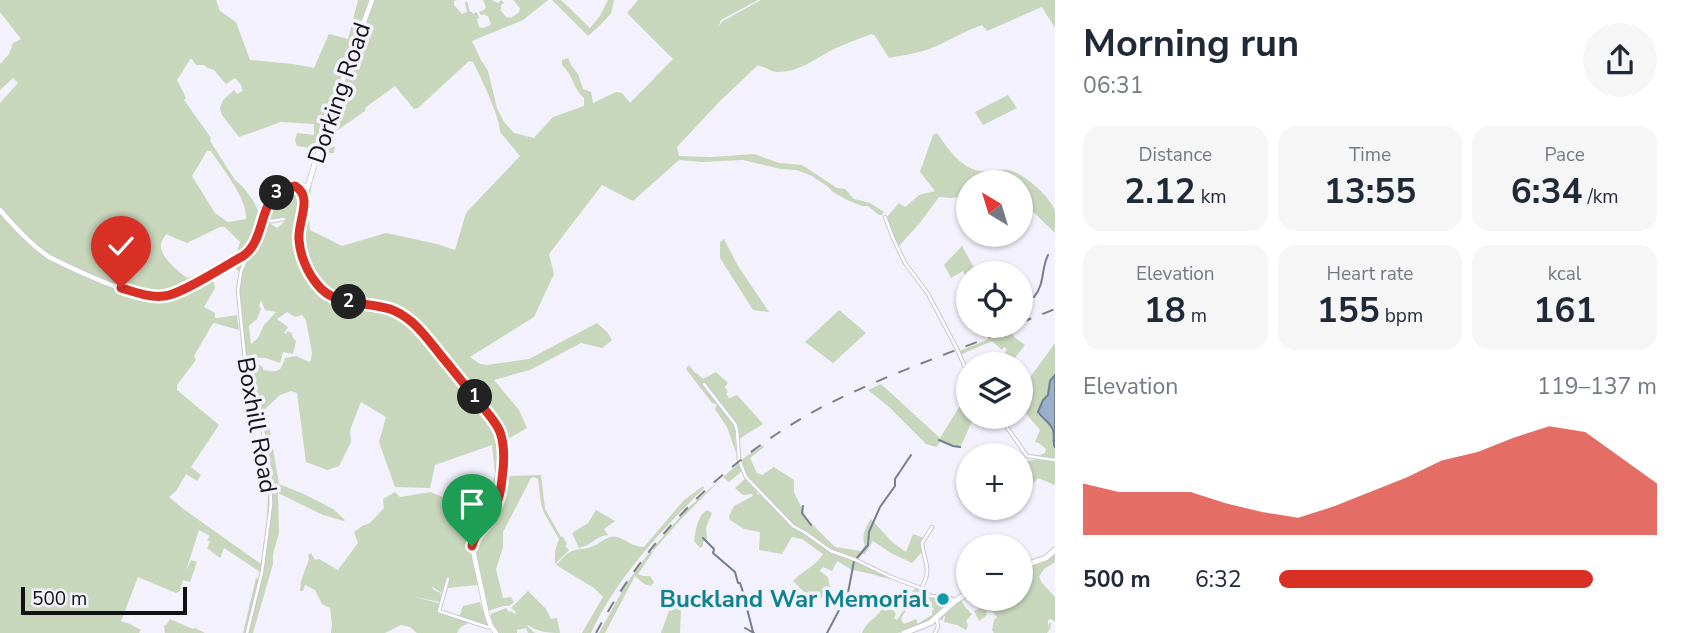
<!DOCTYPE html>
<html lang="en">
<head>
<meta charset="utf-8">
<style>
  :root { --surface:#fff; --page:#f6f6f7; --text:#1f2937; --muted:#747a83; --accent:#d93025 }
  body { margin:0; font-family:"Nunito Sans",sans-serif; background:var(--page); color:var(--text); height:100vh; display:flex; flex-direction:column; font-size:26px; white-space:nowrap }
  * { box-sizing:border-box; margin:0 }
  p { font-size:23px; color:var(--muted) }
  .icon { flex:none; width:38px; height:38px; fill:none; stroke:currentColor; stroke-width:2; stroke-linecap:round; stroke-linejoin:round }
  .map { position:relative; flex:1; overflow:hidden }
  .details { display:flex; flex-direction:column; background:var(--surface); width:630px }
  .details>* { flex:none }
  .needle { width:46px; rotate:322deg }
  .controls { position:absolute; left:956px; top:170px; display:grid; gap:14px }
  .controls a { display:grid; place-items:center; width:77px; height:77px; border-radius:50%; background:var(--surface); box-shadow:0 2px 5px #0004; font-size:35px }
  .scale { position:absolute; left:21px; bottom:18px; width:166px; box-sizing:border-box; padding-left:7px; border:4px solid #121115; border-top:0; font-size:19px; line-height:24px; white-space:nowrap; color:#121115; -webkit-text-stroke:5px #f2f1fc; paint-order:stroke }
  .pin { position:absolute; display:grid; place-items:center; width:60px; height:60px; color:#fff; margin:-72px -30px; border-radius:50% 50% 50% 0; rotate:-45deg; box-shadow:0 0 7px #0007 }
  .pin .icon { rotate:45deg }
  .km { position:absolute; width:35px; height:35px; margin:-18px; border-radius:50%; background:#222; color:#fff; font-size:19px; line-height:35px; text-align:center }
  .round { display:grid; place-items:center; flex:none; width:74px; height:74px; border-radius:37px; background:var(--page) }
  .headline { display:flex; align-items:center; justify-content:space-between; height:119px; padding:0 28px }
  h1 { font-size:38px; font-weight:700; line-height:52px }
  .metrics { display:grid; grid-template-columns:repeat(3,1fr); gap:10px; height:119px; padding:7px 28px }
  .metrics div { display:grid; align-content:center; border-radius:18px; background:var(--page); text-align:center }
  .metrics b { font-size:35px; font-weight:700 }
  .metrics small { font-size:19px; font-weight:400 }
  .metrics p { font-size:19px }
  .chart { height:196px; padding:14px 28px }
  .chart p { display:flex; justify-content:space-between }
  .chart svg { width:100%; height:126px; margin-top:7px; fill:var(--accent); opacity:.7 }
  ul { padding:0 28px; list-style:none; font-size:23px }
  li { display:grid; grid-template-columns:112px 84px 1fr; align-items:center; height:52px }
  li i { height:18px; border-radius:9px; background:var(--accent) }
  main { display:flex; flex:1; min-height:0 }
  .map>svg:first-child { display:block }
</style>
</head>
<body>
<main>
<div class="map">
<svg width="1055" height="633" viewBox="0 0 1055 633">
  <rect width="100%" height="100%" fill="#f2f1fc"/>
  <path fill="#c8d6bc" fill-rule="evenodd" d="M0,0H216L220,11L236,22L250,60L293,64L314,68L329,34L348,39L358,0H457L454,1V5L462,14L467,12L465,3L467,1L470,12H472L473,14L477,12L479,18L477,19L479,27L483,28L489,26L491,24L488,16H486L485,14L481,15L479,12L484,10L486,7L483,0H492L498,3L501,0L504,3L500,6L502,8L500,10L507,18L509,17L511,18L519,12L520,8L513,0H548L523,20L472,41L481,60L488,71L497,108L504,122L514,133L534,138L553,117L584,106V98C572,87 574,76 562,65V60L568,58L571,65L578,74L583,89L591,92L593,103L616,92L622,93L630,103L673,59L627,13L638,0H758L721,20L719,26L723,21L761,0H1055V28L1042,7L987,31L982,25C964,31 947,42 929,49C916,54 902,55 889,58L875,36L872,34C858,39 844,44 830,51C814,60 798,72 778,72C770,72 765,66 757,66L719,102L677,147L679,156L712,157L754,154L779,163L802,165L837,188L845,189L854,199L870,203L884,212L882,215H879L868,206H862L847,200L833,192L827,186L812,176L797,170L781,169L743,160L702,162L679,160L633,201L602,185L549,254L554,274L534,317L470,357L480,364L487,365L529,359L597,323L607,332L612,340L602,348L581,343L530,370L494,380L519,410L527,428L508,439L509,476L541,475L545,509L561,537H563L567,544L565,546L569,550L555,564V551L559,539L544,513L541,503L538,479L534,477L531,478L503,532V547L496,569L503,598L511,597L514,602L509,606H503L488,611C481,590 470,555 479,535L477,533C465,548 476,568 478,585L448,588L440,606L448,577L446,578L442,593L431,586L434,590L441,593L440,602L410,596L439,603L438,613L467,622L468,623L461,627L457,633H417L410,627L401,625L385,633H331L332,624L330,608L322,604L315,590L305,585L303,591H300L301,581L309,559L308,555L311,553L315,560L319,559L338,570L358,543L354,532L362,526L370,523L384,508L383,499L395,492L400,497L430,492L479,511L490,497L495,474L492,445L435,465L430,488L395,487L379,442L386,417L361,402L350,430L351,442L339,466L327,470L306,462L297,393L291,391L280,395L266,408L279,484L304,494L333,509L345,520L344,521L323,515L278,493L279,533L273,554V564L253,633H243L256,578L258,579L260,572L224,548L220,558L207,548L210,542L207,540L210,536L199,530L186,571L191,560L197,562L190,582L183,580L180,591L176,593L138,577L121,621L130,624L141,630L139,633H0V103L18,83L13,78L0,90V64L9,54L13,43L21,39L0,12ZM191,58L196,65H204L208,68L214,70L226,84L235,78L241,85L243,91L237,94L234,90L223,100L220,108L222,115L239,137L281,122L314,124V135L297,133L295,140L297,146L316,149L323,130L326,132L321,154L327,155L329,153H334L335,147L327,145L332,134L365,111L366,107L395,86L414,109L418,108L469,61L473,62C480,75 501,120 500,132L520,156L466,213L455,250L437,244L386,233L342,246L310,230L308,211L312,182C305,200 297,229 302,248L299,249L297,236L303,196C292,172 272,202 266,214L267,217L270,219L284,218V222L277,228L265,220L260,221L262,214L258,211L254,202L243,187L235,180L210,141L211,138L184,100L186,98L177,80C178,79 190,59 191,58ZM207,151H211C223,170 247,197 246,219L228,222L215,213L192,176ZM220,227H225L240,242L237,252L200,274L187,278C179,272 159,256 161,245C161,241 164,238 166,234L187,243ZM234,266L239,272H242C235,295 243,321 244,344L242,345C242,354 243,363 245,372C248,388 256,403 259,419C271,470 270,513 261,564L182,508L169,497L176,491L186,474L197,481L201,475L191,467L219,425L177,390V385L196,360L194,356L212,325L214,323L239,330L237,315L218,318H215V313L204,307L215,288L213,278L222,273L226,274ZM261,300L265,310L276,312L264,325L258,338L251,344L249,326L257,319L261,309L259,306ZM287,312L295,317L302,315L306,320L312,353L311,360L309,362L296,356L285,358C280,373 279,372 263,370V367L254,362L253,358H266L280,363L283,352L293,354L296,341L293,338L292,333L287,331L286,334L284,333L288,327L277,319Z
    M552,0H561L590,28L600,16L608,0H614C613,3 612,10 611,13C609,17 592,33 588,36Z
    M1008,95L1017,108L983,125L975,112Z
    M937,133C947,147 958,165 976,170C985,173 998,169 1008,170C1021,171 1052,198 1055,211C1055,217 1055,226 1055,233L1020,199V182H968V195L952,198L939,197L919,224L898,247L887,217L899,203L905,207L919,195L935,191L920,172L933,135Z
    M724,239L738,266L769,312L753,310L720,258V242Z
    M962,246L977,273H968V281L963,271L951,278L944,265Z
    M839,310L866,333L833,363L805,342Z
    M1017,328L1018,330L1012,333L1014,337L1025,345L1014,359L1005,353L1007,349L1004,347L1002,350L992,341L962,354L959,351Z
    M1055,343V375C1050,380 1047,386 1049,393L1043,400L1038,414C1043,419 1052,424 1053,431C1054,438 1052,441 1055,448V485L1038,478L1020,499V480L1024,481L1029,470L1025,467L1027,461L1038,459L1037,456L1045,453L1046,449L1039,443L1035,442L1040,430L1023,410V406L1031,376Z
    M689,365L695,373L698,374L703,379L716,372L728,383L725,387L728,392L726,394L729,398L725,400L737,395L763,424L739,439L738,431L735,430L736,453L727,427L715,409L717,404L712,403L686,369Z
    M881,384L940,438L958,409L968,396V416L974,417L960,448L954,447L941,441L936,447L926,444L888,406L868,390Z
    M762,445L764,447L750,458L757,473L762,475L774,467L794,480V492L806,517L812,524L835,547L861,551L865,545C861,537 866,526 871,519L892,542L906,552L913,534L924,538L921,544L922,552L912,563L891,553L873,541L865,554H862L857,559L828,549L827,550L857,561L889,577L884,578L872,574L852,570L837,561L832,571L823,567L820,571L828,577L829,584L833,591L814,602L793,581C803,571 815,566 823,554L802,539L792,537L782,554L759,550L760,532L744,529L730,520L729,516L734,506L753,496L752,494L743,495L735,488L745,479L757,492V494L760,495L773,507L748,478L740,461Z
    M739,463L742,471L729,482L723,477L681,519L654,550L652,549L687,509Z
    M703,486L704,488C661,531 617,577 591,633H582L603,597L594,588L556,565C560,561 564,556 568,553C575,548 584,550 591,547C600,544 606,535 617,537C627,540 633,547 644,547L684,500Z
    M596,510L615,521L604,529L608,535C598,535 590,546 579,548L572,533L588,523Z
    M707,510L712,513L706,527L707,539L703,542V546L700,548L694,541C696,529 697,517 707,510Z
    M651,550L653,552L638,574L643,576H650L654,582L651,586L644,584L635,576L605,633H599L626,584Z
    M1055,554V562L1044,569L1039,577L1042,583L1055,597V622L1051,619L1048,620V629L1049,623H1051L1050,629L1047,633H994L992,630L994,620L997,617L993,612L987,611L986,616L979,621L974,611L980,608L983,599L1020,598V569L1042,563Z
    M917,588L919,592L921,591L924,594H920C915,599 903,613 901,619L904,624L916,619L918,624L920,622L932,615V611L934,609L928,602L930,600L927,596L950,599L951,602C937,617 918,629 897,633C887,633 873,633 862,633C868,619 877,619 882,608L887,606L888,610H893L896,614L894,618L897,620L910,601C909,596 911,590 917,588Z
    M528,591L546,609L551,619L557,618L560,633C549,633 537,632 528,625L527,626L535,633H528L526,628L517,630V633H499C495,628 489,620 491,614L506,608L509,612L511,611L515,614L516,612L511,608Z
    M961,600L965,607L972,614L966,621L968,625L966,630L957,625L944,622L945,616H944L942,621L940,619L952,606Z
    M480,602L483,611H485L487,625L459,617L463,606Z
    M671,605L681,609L680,633H661Z
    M170,619L193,629L195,628L205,633H165L164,626L167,624Z"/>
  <path fill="#9baeca" stroke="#727f94" stroke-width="2" d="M1055,375V448C1052,441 1055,437 1053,430C1051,423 1042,418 1038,412L1043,400L1048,395L1050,381Z"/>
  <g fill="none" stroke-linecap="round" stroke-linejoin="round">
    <path stroke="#727f94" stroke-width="2" d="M1034,297C1045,284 1041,269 1048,255
      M939,440L953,446L960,447
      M803,506L802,513L811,525
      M703,538L714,549L713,553L735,572L738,583H740L742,589L753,632
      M857,558L868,545L869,532L880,507L895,486V479L911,455
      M745,628L754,633
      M827,633L848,593L854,561"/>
    <g stroke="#c7c7d1" stroke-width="4.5">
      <path id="minor" d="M885,217L893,238L905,263L928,294L956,347
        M262,219L272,221L284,219
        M958,351L968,374
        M704,384L735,424L737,430L739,460L746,477L793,526L804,532L831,551L856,560L891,577L918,587L931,596L950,598L955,601
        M999,416L1027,456L1055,460
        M448,579L439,611L487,627H490
        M921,589C933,567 924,564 922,543L932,527
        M247,633L262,572L271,504L269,464L260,414L246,369L238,291L241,271L250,251
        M935,633L938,627L937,620"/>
    </g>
    <g stroke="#c7c7d1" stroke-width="6">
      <path id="secondary" d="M372,0C352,55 331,110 314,166C308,188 297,215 299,238C300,251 305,262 310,273C332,317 369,294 402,315C418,324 495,416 500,433C504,442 503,454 503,464C503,484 499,504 488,520C482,529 474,535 472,546L487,615L491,626L496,633
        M0,210C15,227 30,244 49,257C75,270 138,301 166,296C182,294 200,280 214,272C227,265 245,258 254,245C259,237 259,229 262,220C269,195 281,183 308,186"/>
    </g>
    <g stroke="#c7c7d1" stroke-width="7">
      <path id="primary" d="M1020,567L1046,558L1055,550
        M904,633L930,623L955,601L968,593"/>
    </g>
    <use href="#minor" stroke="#fff" stroke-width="2.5"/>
    <use href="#secondary" stroke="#fff" stroke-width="4.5"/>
    <use href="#primary" stroke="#fff" stroke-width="5"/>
    <path stroke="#7f7e85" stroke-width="2" stroke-dasharray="12 12" stroke-linecap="butt" d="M1020,323L1055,309
      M596,633C647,537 726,458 822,407C885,375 953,352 1018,326"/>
    <g stroke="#c7c7d1" stroke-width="4.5" stroke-linecap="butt">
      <path id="minor-bridge" d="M956,347L958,351"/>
    </g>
    <use href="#minor-bridge" stroke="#fff" stroke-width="2.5"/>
  </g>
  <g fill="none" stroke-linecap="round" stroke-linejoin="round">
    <g stroke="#fff" stroke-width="14">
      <path id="route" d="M121,288C134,292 150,298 164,296C181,295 226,265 243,256C270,237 254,192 295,186C314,197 297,222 299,240C300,255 307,272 317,284C334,307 365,301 390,309C399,312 406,317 413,323C426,335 436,350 448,364C459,378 470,391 481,405C488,414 496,422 500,432C505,446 504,465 502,479C501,493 496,508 489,520C482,529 474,535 472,546"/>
    </g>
    <use href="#route" stroke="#d93025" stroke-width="9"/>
  </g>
  <circle fill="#0f9aa8" stroke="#f2f1fc" stroke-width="2.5" cx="943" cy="599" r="7"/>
  <g text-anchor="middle" stroke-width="7" stroke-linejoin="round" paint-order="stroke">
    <g font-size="24" fill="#121115" stroke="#f2f1fc">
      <text transform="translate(339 93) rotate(-71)" y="8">Dorking Road</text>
      <text transform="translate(257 425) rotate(80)" y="8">Boxhill Road</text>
    </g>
    <g font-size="24" font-weight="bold" fill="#0d838f" stroke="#f2f1fc" text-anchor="end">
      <text x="929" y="607">Buckland War Memorial</text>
    </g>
  </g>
</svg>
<div class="controls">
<a><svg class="needle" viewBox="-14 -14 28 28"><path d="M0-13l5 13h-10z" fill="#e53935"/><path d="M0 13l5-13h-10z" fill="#747a83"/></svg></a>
<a><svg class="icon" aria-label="locate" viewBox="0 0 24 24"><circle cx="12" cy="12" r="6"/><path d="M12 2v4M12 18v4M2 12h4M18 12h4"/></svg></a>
<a><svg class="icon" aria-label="layers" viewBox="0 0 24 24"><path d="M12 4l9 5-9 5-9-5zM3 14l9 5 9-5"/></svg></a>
<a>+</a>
<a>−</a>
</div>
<div class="scale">500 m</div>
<div class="pin" style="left:472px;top:546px;background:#1e9e55"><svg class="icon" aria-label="arrive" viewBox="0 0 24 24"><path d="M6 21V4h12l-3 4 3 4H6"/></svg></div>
<div class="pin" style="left:121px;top:288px;background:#d93025"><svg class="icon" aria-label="check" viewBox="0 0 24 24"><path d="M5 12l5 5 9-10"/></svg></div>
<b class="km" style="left:475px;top:397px">1</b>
<b class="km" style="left:349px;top:302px">2</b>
<b class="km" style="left:277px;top:193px">3</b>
</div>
<section class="details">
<div class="headline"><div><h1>Morning run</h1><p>06:31</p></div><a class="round"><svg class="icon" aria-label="share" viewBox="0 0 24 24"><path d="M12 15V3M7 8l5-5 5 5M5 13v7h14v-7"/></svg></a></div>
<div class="metrics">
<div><p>Distance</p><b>2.12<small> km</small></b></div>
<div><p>Time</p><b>13:55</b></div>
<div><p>Pace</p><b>6:34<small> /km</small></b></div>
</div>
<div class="metrics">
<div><p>Elevation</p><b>18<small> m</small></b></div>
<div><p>Heart rate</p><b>155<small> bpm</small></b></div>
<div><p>kcal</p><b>161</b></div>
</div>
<div class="chart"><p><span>Elevation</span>119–137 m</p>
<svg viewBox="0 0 160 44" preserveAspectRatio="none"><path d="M0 44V26L10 29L20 29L30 29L40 33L50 36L60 38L70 34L80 29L90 24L100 18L110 15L120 10L130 6L140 8L150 17L160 26V44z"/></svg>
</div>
<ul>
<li><b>500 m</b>6:32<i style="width:83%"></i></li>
</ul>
</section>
</main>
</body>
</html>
